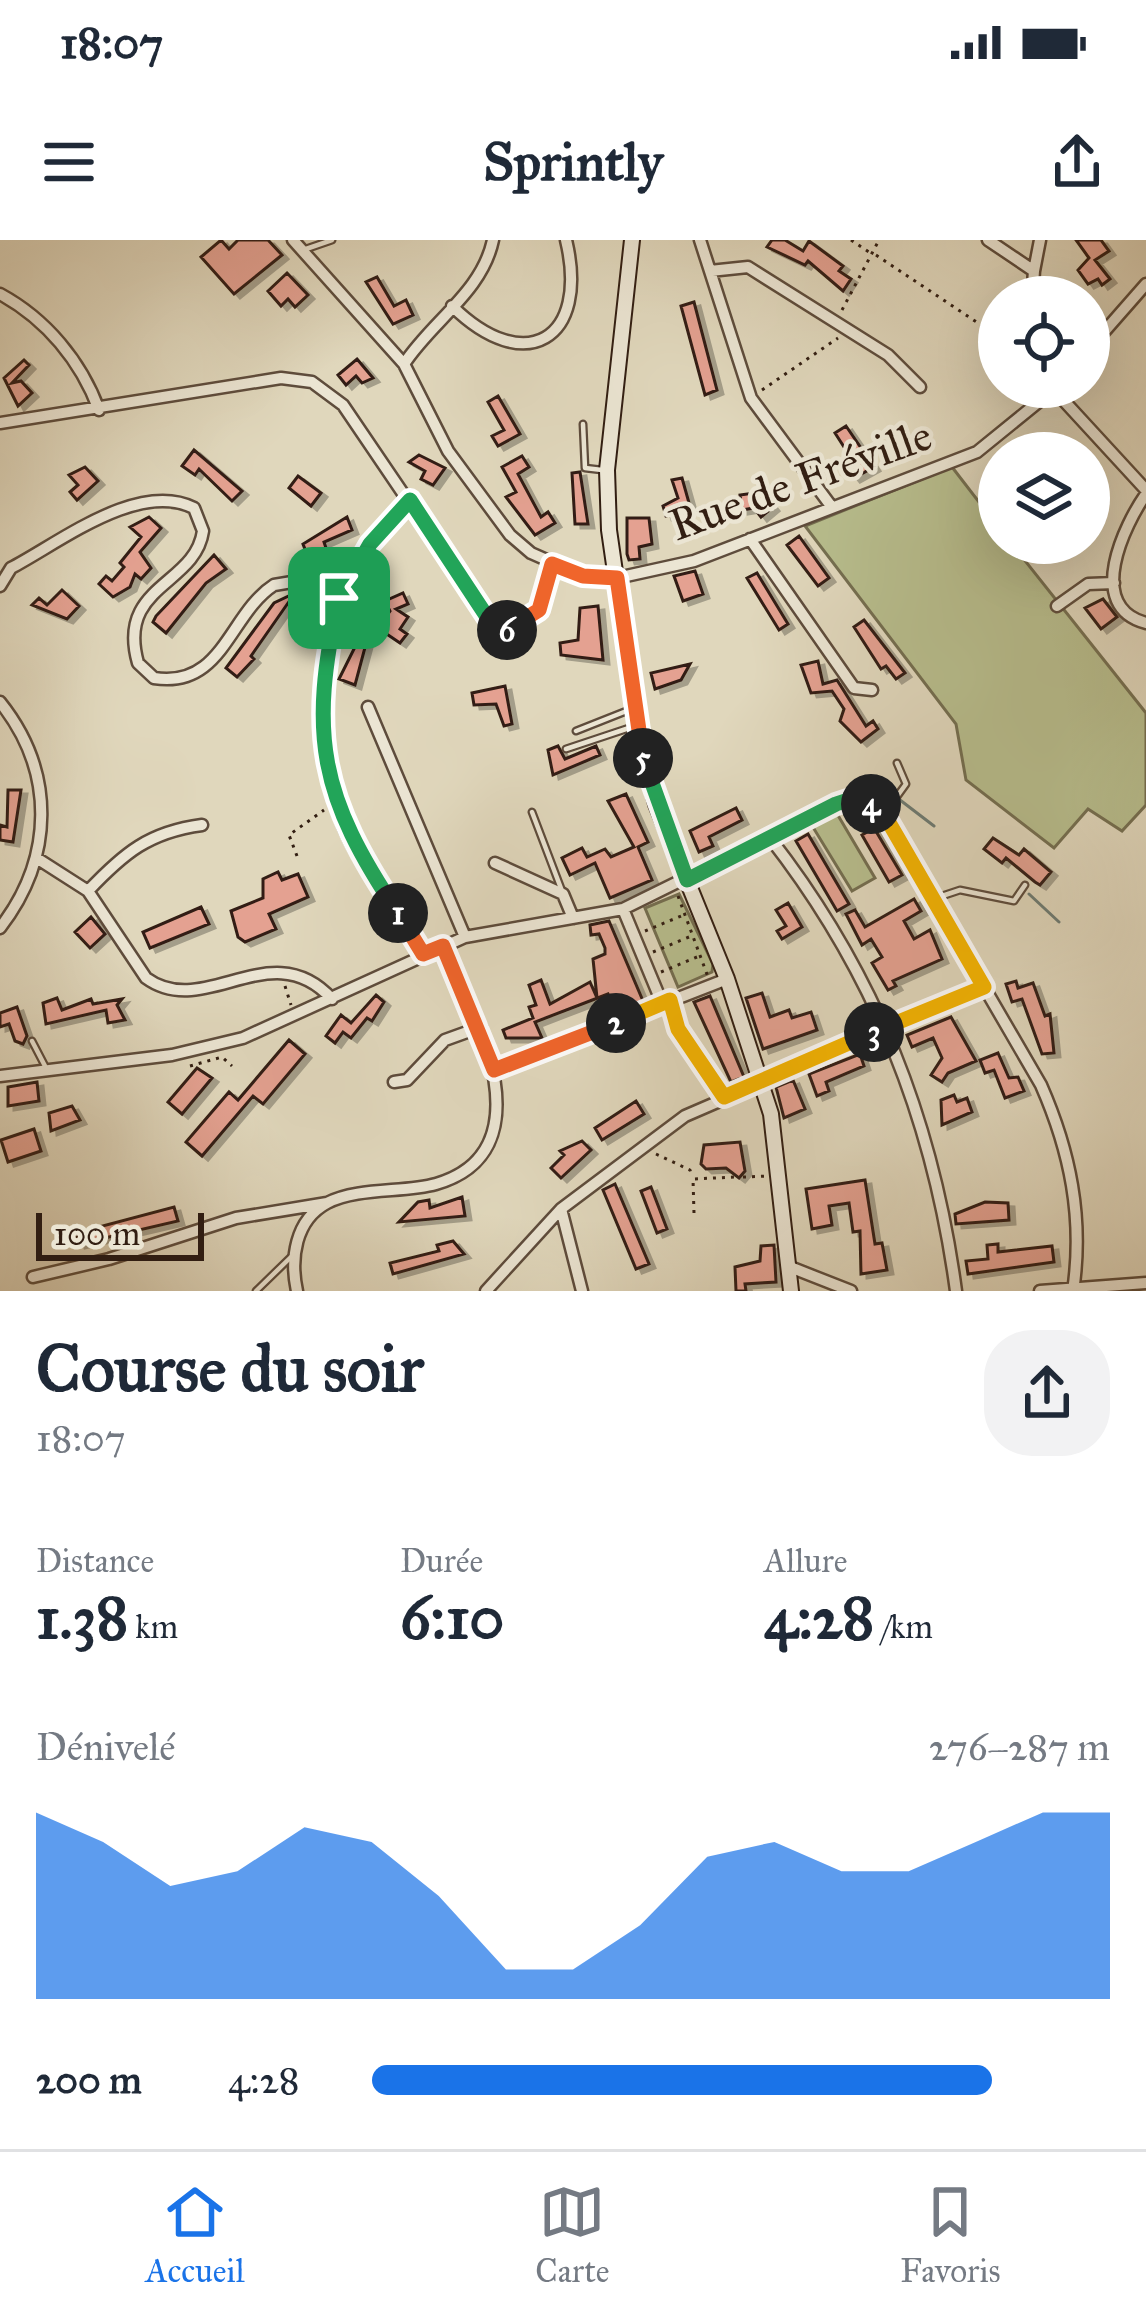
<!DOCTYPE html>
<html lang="fr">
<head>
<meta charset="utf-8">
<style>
  :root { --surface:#fff; --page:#f2f2f3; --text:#1f2937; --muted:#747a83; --line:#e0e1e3; --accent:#1a73e8 }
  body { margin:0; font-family:"IM FELL Great Primer",serif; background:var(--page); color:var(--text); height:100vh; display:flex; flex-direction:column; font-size:45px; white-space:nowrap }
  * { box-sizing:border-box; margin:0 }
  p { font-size:39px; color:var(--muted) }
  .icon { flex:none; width:66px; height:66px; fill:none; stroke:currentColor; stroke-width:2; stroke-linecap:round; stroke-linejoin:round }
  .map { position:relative; height:1051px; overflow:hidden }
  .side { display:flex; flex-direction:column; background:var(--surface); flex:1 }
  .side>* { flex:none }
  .buttons { position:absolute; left:978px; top:36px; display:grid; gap:24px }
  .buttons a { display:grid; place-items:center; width:132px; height:132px; border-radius:50%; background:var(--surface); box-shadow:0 12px 48px #0002; font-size:60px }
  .scale { position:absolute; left:36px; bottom:30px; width:168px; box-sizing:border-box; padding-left:12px; border:6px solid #321e12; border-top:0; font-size:33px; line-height:42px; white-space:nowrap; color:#321e12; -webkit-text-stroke:9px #ebe5d3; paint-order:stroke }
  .pin { position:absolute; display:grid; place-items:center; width:102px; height:102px; color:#fff; margin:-51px; border-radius:24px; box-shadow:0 6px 18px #0006 }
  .km { position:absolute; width:60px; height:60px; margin:-30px; border-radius:50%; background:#222; color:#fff; font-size:33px; line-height:60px; text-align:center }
  .round { display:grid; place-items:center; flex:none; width:126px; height:126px; border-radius:48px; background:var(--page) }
  .summary { display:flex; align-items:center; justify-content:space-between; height:204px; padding:0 36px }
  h1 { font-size:66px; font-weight:700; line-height:90px }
  .metrics { display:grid; grid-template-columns:repeat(3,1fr); gap:18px; height:204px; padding:12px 36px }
  .metrics div { display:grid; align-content:center }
  .metrics b { font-size:60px; font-weight:700 }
  .metrics small { font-size:33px; font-weight:400 }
  .metrics p { font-size:33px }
  .chart { height:336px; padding:24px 36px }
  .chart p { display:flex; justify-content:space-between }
  .chart svg { width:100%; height:216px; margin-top:12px; fill:var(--accent); opacity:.7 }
  ul { padding:0 36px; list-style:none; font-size:39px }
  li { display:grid; grid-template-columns:192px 144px 1fr; align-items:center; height:90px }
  li i { height:30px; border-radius:15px; background:var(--accent) }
  .status { display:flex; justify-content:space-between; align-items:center; height:84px; padding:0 60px; background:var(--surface); direction:ltr }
  .status svg { height:33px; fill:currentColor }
  header { display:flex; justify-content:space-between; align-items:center; height:156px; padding:0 36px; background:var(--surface); font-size:54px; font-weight:700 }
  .tabs { display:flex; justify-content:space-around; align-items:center; height:168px; border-top:3px solid var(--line); background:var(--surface); font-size:33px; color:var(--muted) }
  .tabs a { display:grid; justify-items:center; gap:6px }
  .tabs .active { color:var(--accent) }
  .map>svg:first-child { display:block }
</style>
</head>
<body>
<div class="status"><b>18:07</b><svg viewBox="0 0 49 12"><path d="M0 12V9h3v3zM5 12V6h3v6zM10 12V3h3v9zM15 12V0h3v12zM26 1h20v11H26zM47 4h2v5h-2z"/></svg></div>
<header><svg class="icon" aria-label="menu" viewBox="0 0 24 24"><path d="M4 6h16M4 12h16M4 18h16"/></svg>Sprintly<svg class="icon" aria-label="share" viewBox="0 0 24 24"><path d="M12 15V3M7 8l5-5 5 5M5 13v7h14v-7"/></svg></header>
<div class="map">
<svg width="1146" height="1051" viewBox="0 0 1146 1051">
  <defs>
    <filter id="shadow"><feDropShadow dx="6" dy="4" stdDeviation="0" flood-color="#0004"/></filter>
  </defs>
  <rect width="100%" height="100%" fill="#e0d7bc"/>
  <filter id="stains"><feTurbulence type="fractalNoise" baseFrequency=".00167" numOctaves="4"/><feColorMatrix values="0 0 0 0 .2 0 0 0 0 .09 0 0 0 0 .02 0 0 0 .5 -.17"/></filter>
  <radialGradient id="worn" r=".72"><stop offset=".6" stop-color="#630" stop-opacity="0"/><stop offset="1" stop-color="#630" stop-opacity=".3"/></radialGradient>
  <path fill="#b7bd8d" stroke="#746e50" stroke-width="3" d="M952,227L999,288V303H1011L1146,473V565L1122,591L1088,569L1054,608L966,540L956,484L805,286Z
    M836,572L875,638L852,651L811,584Z
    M679,654L713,724L712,732L678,747L645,668Z"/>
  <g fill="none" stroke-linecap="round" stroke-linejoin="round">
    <path stroke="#6d7b73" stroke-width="3" d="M870,537L934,586
      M1029,654L1059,682"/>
  </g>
  <path fill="#e4a191" stroke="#321e12" stroke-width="3" filter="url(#shadow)" d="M221,0L229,9L238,0H268L282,15L234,54L201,17Z
    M772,0H785L803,11L809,1L843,26L839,31L851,39L843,51L808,21L805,25L767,7Z
    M1076,0H1101L1109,11L1095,20L1110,39L1102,45L1098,39L1088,44L1078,30L1089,18Z
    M287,33L308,55L295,67L288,59L281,66L268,51Z
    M377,37L394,66L406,60L413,75L393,84L366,42Z
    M694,62L717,150L705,155L681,66Z
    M357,119L373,138L362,143L356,136L346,145L338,135Z
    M24,120L29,125L12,143L21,141L32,153L18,166L4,138Z
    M498,156L520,194L498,206L492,196L504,190L488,162Z
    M846,186L874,227L854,238L845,227L853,221L835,193Z
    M194,210L242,251L232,261L199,229L195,235L182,226Z
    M419,215L445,228L433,245L421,239L425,231L409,222Z
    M522,216L529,227L518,234L541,277L548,272L555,283L535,295L506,257L516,252L502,227Z
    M85,227L98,241L77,260L70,252L78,245L69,235Z
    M580,232L588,284H575L572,233Z
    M298,236L321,253L311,266L289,248Z
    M682,238L691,270L666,276L663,266L678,258L672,240Z
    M761,252L773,267L761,277L754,268L742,270L740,255Z
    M149,277L161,288L140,312L151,328L141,339L135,334L130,347L113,357L99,344L106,336L112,341L124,327L120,323L141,297L130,287Z
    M347,277L352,290L324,302L326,308L317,311L320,318L310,322L303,304Z
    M627,278H649L652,304L639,307L640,319L629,320L627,314Z
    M799,296L829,338L818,346L787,305Z
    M214,315L226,329L206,343L166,393L153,382L156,376Z
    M695,331L703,354L683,361L674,336Z
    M757,333L788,384L779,390L747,338Z
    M62,350L79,366L67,379L32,365L39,358L47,365Z
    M295,353L251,416L254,419L237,437L226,428L274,363Z
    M403,353L408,364L396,369L408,377L400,389L407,394L400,403L366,380L359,397L367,400L355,445L339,439L355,407L340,400L358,370L383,381L390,371L385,361Z
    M1103,359L1117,377L1101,389L1085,368Z
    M598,366L603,420L561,415L560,403L578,400L580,368Z
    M864,380L905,433L896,439L886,426L881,429L854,387Z
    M818,421L823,444L837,440L866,486L873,481L878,489L861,502L840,481L844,469L832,451L811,453L801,425Z
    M690,424L681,440L655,449L651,433Z
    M505,446L512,484L504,486L496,464L474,465L472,453Z
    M558,506L565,519L596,506L600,515L553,535L548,510Z
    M8,550H21L13,602L0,600V585L7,587Z
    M626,554L648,602L638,607L652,640L610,658L595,623L570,635L562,618L582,608L587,617L605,609L611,617L634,607L608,561Z
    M736,568L742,580L709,597L713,606L699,612L690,591Z
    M874,588L902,635L889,642L862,595Z
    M808,594L849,664L837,671L796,601Z
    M993,598L1019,615L1024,609L1051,632L1040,645L1035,642L1006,618L1002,623L984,609Z
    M278,632L282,640L298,634L308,657L269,674L276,689L245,702L238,697L231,671L263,658V639Z
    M914,659L921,671L904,681L914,699L930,690L942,719L893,741L896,746L888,750L872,723L882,717L871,699L862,705L846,674L855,670L865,687Z
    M788,663L802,687L782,699L777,691L786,686L776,670Z
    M201,667L209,684L150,708L143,692Z
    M91,677L105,694L90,708L75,692Z
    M609,681L643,761L617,772L608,754L535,782L542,798H506L503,790L533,778L529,767L536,765L529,745L541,740L550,764L590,742L597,758L593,719L605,714V708L599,694L591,695L590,685Z
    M1016,741L1018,748L1033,743L1045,776L1050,774L1054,813L1042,814L1022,759L1012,762L1006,744Z
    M762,753L770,777L789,770L792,778L811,772L817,790L763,809L746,758Z
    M376,755L384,762L372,781L367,778L351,798L343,792L335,803L326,796L341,775L351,783Z
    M710,756L744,837L731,842L694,762Z
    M57,758L62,770L91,759L93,764L122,759L117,765L125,780L108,783L106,770L46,784L43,763Z
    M17,767L27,796L23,804L15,801L9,784L0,787V773Z
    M951,777L976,821L948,833L942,842L931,835L942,818L933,798L912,807L907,795Z
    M289,800L305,814L263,864L253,856L202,916L186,902L229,852L238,860Z
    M998,813L1009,838L1018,837L1024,851L1005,858L994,830L985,833L980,820Z
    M860,814L864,826L826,842L829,851L817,856L809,834Z
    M197,828L212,838L182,874L168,862Z
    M793,840L805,869L784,878L776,847Z
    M37,842L39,861L8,866V847Z
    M954,855L957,862L967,858L972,872L942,885L941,860Z
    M636,861L644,874L602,900L595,888Z
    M72,866L80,880L51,891L49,873Z
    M34,889L41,911L8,922L1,900Z
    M582,901L591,910L561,938L551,928L564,915L560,911Z
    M740,902L745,931L739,938L726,928L706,929L701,924L704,905Z
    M865,940L875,1004L882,1003L887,1030L861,1034L860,991L853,992L849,963L829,966L832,985L812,989L806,949Z
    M615,944L649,1024L636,1029L603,950Z
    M651,947L667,989L657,993L641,951Z
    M462,957L465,976L399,982L418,962L429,960L430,968Z
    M985,962L1008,963L1009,980L956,984L955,974Z
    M174,967L178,981L79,1004L76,993Z
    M453,1001L464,1014L393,1034L390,1023L439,1011L437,1005Z
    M998,1004V1012L1052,1006L1054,1022L968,1034L966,1021L988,1019L987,1005Z
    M774,1005L776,1042L745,1044L746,1051H736L735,1027L760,1021L761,1006Z"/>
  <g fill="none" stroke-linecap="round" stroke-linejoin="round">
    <g stroke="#5e4c3c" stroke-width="9">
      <path id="lane" d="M303,10L332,0
        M583,184L585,228L602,230
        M576,491L629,470
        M566,509L632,487
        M532,572L562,651
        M885,573L906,544L897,523
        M933,659L960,650L1014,661L1025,645
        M32,801L45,826
        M256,1051L291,1017"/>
    </g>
    <g stroke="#5e4c3c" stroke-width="15">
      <path id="street" d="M293,0L404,124L448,211L510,295L531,313L583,336L617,338L694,321L977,212L1057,147
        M700,0L751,158L831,266
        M988,0L1034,31L1032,57
        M710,31L748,27L888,115L920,147
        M1034,31L1040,0
        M0,54C46,79 81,121 99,170
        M452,66C525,138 590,100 566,0
        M1089,109L1146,44
        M404,124C432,81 482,52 493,0
        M1054,150L1146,250
        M0,183L281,138L312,142L343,165L499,395
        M1146,254C1125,284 1084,367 1146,383
        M410,260C318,335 299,485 345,590C365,634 398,673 423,714
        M750,299L854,448L872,450
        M0,346L11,328C59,303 138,240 194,268L203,291C195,346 116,345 138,423L154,438C223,449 229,374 274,345L298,341L339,359
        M1057,366L1088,344L1114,343
        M0,462C56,532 54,618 0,688
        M368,467L465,697
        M770,598C876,734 933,881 956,1051
        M38,619L88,651L146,738C205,781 271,692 332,759
        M495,623L563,654L573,678
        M88,651C124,613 149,592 202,585
        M623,669L662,763
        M494,830L727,739
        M0,836L172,815L243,798L465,697L623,669L836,564L863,560L884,575L1041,845C1070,911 1084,978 1073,1051
        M394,842L407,840L445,800L481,787
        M561,969L582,1051
        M790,1027L851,1051
        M33,1037L109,1019L236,978L327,963
        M297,1051C290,1019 295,980 327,963C358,947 404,953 436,944C549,911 475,770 443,706
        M486,1051L561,969L685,876L984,747
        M1040,1051L1146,1043"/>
    </g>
    <g stroke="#321e12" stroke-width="18">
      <path id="secondary" d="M632,0L607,230L609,290L639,499L656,564L727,739L771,874L791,1051"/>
    </g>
    <path stroke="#321e12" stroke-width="3" stroke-dasharray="3 6" stroke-linecap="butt" d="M851,0L869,12
      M876,15L999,97
      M842,70L879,0
      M762,150L838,98
      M510,388L539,370L550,332
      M297,616L289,595L324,570
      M678,656L708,737
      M645,691L686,674
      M653,712L689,697
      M661,732L697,717
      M285,746L291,765
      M675,773L678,789L717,848
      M190,826L222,817L232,826
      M656,914L690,930L692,937
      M743,937L768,936
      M694,973L693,939L736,937"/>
    <use href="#lane" stroke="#ebe5d3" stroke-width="4.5"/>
    <use href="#street" stroke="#ebe5d3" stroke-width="10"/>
    <use href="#secondary" stroke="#ebe5d3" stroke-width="14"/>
  </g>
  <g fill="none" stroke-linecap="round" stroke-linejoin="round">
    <g stroke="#fff" stroke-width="24">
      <path id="split-1" d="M339,358C308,495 320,557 398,673"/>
    </g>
    <g stroke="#fff" stroke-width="24">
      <path id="split-2" d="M398,673L423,714L443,706L494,830L616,783"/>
    </g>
    <g stroke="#fff" stroke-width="24">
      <path id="split-3" d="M616,783L670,760L678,789L724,857L874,792"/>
    </g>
    <g stroke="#fff" stroke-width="24">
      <path id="split-4" d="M871,564L884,574L984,747L874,792"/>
    </g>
    <g stroke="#fff" stroke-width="24">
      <path id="split-5" d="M643,518L687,640L836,564L851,559L871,564"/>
    </g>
    <g stroke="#fff" stroke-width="24">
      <path id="split-6" d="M507,390L539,370L552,324L583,336L617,338L643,518"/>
    </g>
    <g stroke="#fff" stroke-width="24">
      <path id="split-7" d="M339,358L370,304L410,260L499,395L507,390"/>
    </g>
    <use href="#split-1" stroke="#22a559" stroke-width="15"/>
    <use href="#split-2" stroke="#f0652b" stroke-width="15"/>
    <use href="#split-3" stroke="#f5b400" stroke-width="15"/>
    <use href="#split-4" stroke="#f5b400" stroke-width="15"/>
    <use href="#split-5" stroke="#22a559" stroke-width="15"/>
    <use href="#split-6" stroke="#f0652b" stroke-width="15"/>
    <use href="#split-7" stroke="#22a559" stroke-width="15"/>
  </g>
  <g text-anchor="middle" stroke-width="9" stroke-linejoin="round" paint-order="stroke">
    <g font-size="45" fill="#321e12" stroke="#ebe5d3">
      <text transform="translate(800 239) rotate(-20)" y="16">Rue de Fréville</text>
    </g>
  </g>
  <rect width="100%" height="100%" filter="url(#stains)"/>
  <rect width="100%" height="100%" fill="url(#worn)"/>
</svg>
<div class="buttons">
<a><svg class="icon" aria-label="locate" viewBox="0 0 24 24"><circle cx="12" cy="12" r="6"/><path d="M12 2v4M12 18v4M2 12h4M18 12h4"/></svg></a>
<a><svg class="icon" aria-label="layers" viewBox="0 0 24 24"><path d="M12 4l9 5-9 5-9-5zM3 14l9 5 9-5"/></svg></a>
</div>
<div class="scale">100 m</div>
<div class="pin" style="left:339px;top:358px;background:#1e9e55"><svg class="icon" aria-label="arrive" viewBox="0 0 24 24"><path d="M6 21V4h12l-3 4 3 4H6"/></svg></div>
<b class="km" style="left:398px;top:673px">1</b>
<b class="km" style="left:616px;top:783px">2</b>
<b class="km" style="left:874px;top:792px">3</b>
<b class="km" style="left:871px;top:564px">4</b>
<b class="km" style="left:643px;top:518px">5</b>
<b class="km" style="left:507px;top:390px">6</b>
</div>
<section class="side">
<div class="summary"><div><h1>Course du soir</h1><p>18:07</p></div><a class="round"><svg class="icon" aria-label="share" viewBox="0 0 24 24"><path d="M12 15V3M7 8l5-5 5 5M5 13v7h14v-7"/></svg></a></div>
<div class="metrics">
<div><p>Distance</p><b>1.38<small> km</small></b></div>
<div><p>Durée</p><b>6:10</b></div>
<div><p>Allure</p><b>4:28<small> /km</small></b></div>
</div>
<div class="chart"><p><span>Dénivelé</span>276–287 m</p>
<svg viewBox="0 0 160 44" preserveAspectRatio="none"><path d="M0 44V6L10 12L20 21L30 18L40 9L50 12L60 23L70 38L80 38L90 29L100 15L110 12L120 18L130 18L140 12L150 6L160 6V44z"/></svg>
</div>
<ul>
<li><b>200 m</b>4:28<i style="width:84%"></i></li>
</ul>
</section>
<nav class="tabs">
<a class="active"><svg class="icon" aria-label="home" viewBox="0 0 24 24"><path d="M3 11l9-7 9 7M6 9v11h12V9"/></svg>Accueil</a>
<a><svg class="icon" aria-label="map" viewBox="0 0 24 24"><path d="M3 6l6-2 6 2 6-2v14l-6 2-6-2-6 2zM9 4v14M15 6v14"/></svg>Carte</a>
<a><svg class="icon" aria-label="saved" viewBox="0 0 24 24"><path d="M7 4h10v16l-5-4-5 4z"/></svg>Favoris</a>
</nav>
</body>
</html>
